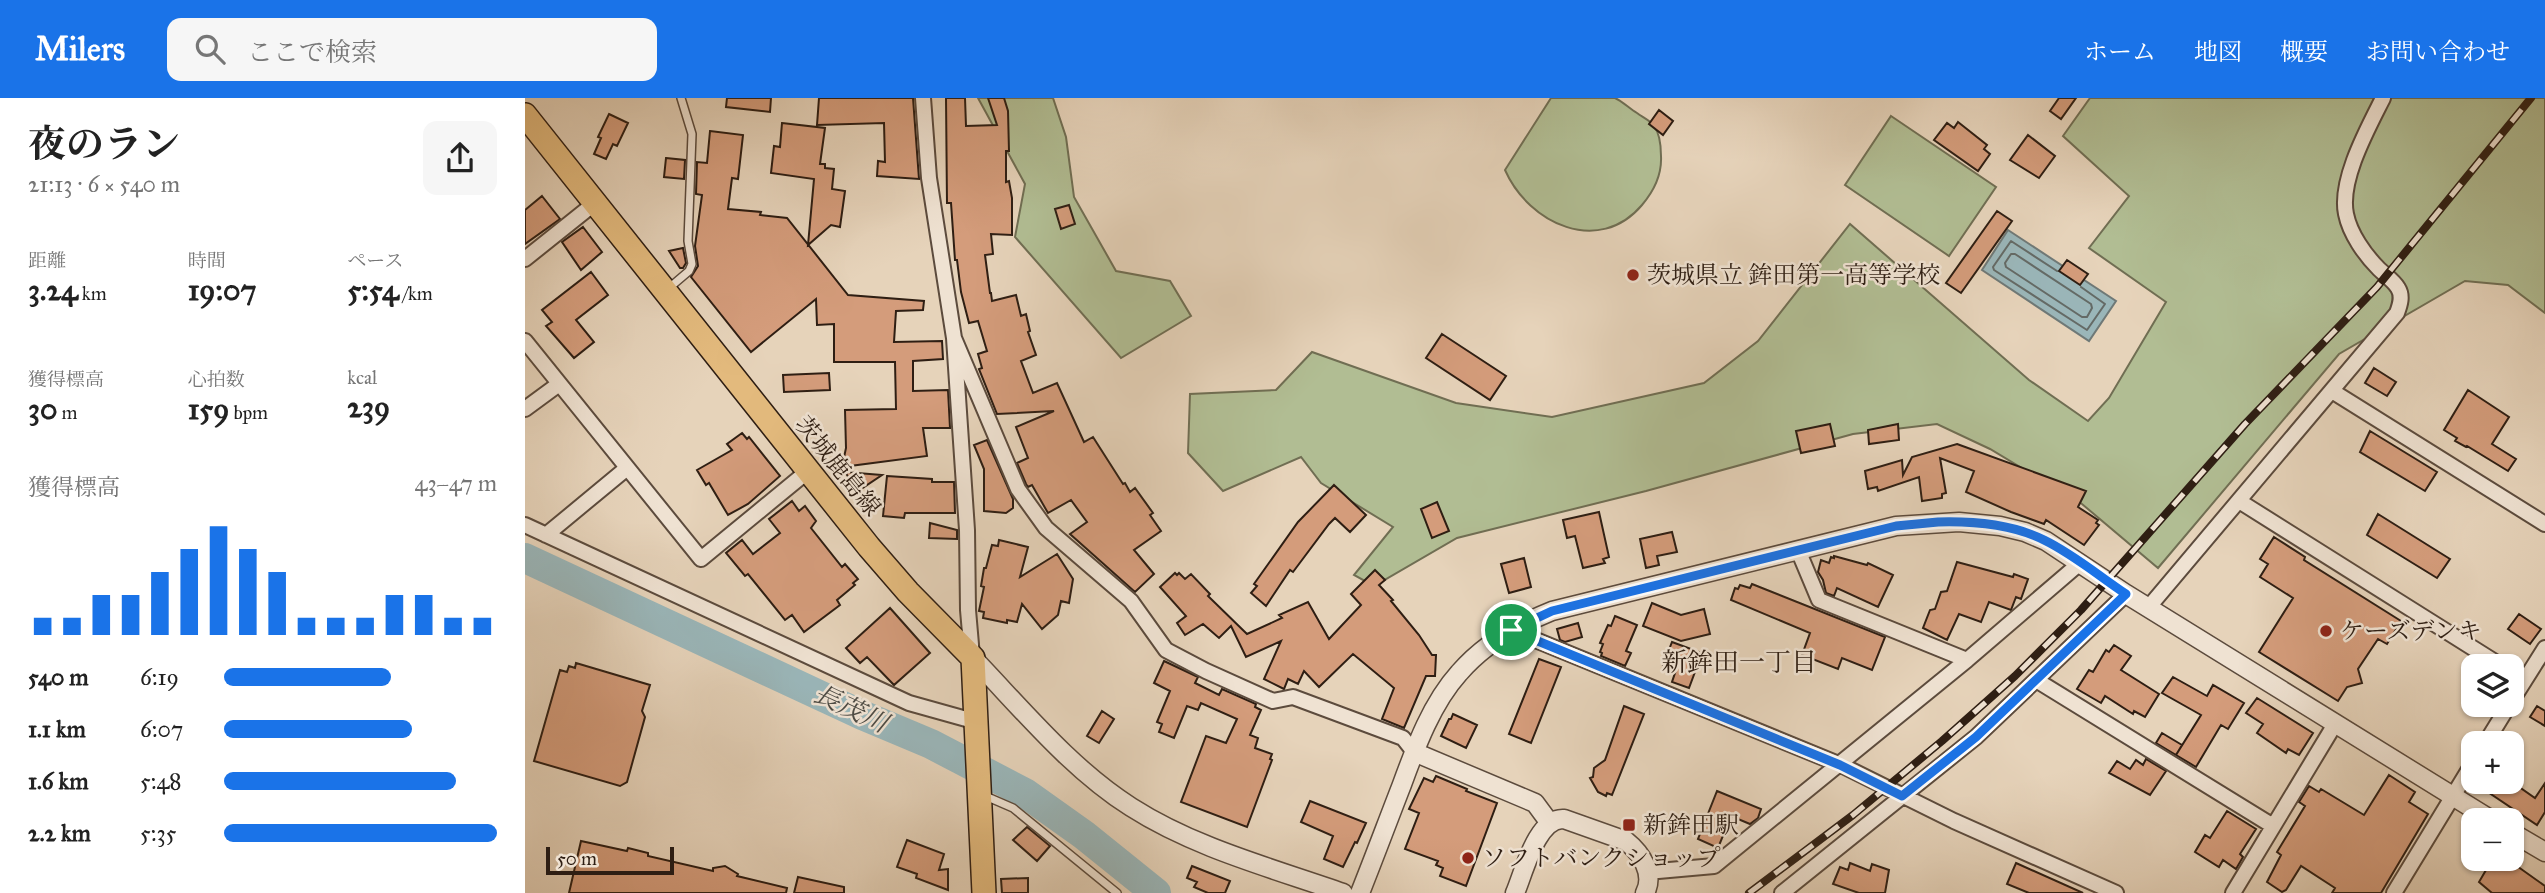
<!DOCTYPE html>
<html lang="ja">
<head>
<meta charset="utf-8">
<style>
  :root { --surface:#fff; --page:#f6f6f6; --text:#222; --muted:#767676; --accent:#1a73e8 }
  body { margin:0; font-family:"IM FELL Great Primer","Noto Serif JP",serif; background:var(--page); color:var(--text); height:100vh; display:flex; flex-direction:column; font-size:26px; white-space:nowrap }
  * { box-sizing:border-box; margin:0 }
  p { font-size:23px; color:var(--muted) }
  .icon { flex:none; width:38px; height:38px; fill:none; stroke:currentColor; stroke-width:2; stroke-linecap:round; stroke-linejoin:round }
  .map { position:relative; flex:1; overflow:hidden }
  .sheet { display:flex; flex-direction:column; background:var(--surface); width:525px }
  .sheet>* { flex:none }
  .buttons { position:absolute; left:1936px; top:556px; display:grid; gap:14px }
  .buttons a { display:grid; place-items:center; width:63px; height:63px; border-radius:14px; background:var(--surface); box-shadow:0 2px 5px #0004; font-size:35px }
  .scale { position:absolute; left:21px; bottom:18px; width:128px; box-sizing:border-box; padding-left:7px; border:4px solid #2e1e13; border-top:0; font-size:19px; line-height:24px; white-space:nowrap; color:#2e1e13; -webkit-text-stroke:5px #efe2d2; paint-order:stroke }
  .pin { position:absolute; display:grid; place-items:center; width:60px; height:60px; color:#fff; margin:-30px; border:4px solid #fff; border-radius:50%; box-shadow:0 2px 7px #0007 }
  .round { display:grid; place-items:center; flex:none; width:74px; height:74px; border-radius:14px; background:var(--page) }
  .head { display:flex; align-items:center; justify-content:space-between; height:119px; padding:0 28px }
  h1 { font-size:38px; font-weight:700; line-height:52px }
  .figures { display:grid; grid-template-columns:repeat(3,1fr); gap:10px; height:119px; padding:7px 28px }
  .figures div { display:grid; align-content:center }
  .figures b { font-size:30px; font-weight:700 }
  .figures small { font-size:19px; font-weight:400 }
  .figures p { font-size:19px }
  .chart { height:196px; padding:14px 28px }
  .chart p { display:flex; justify-content:space-between }
  .chart svg { width:100%; height:126px; margin-top:7px; stroke:var(--accent); stroke-width:6 }
  ul { padding:0 28px; list-style:none; font-size:23px }
  li { display:grid; grid-template-columns:112px 84px 1fr; align-items:center; height:52px }
  li i { height:18px; border-radius:9px; background:var(--accent) }
  header { display:flex; align-items:center; gap:42px; box-sizing:border-box; height:98px; padding:0 35px; background:var(--accent); color:#fff }
  header strong { font-size:33px }
  nav { display:flex; gap:38px; margin-inline-start:auto; font-size:24px }
  .search { width:490px; height:63px; background:var(--page); display:flex; align-items:center; gap:18px; box-sizing:border-box; padding:0 24px; border-radius:14px; color:var(--muted); font-size:26px }
  main { display:flex; flex:1; min-height:0 }
  .map>svg:first-child { display:block }
</style>
</head>
<body>
<header>
<strong>Milers</strong>
<div class="search"><svg class="icon" aria-label="search" viewBox="0 0 24 24"><circle cx="10" cy="10" r="6"/><path d="M15 15l6 6"/></svg>ここで検索</div>
<nav><a>ホーム</a><a>地図</a><a>概要</a><a>お問い合わせ</a></nav>
</header>
<main>
<section class="sheet">
<div class="head"><div><h1>夜のラン</h1><p>21:13 · 6 × 540 m</p></div><a class="round"><svg class="icon" aria-label="share" viewBox="0 0 24 24"><path d="M12 15V3M7 8l5-5 5 5M5 13v7h14v-7"/></svg></a></div>
<div class="figures">
<div><p>距離</p><b>3.24<small> km</small></b></div>
<div><p>時間</p><b>19:07</b></div>
<div><p>ペース</p><b>5:54<small> /km</small></b></div>
</div>
<div class="figures">
<div><p>獲得標高</p><b>30<small> m</small></b></div>
<div><p>心拍数</p><b>159<small> bpm</small></b></div>
<div><p>kcal</p><b>239</b></div>
</div>
<div class="chart"><p><span>獲得標高</span>43–47 m</p>
<svg viewBox="0 0 160 44" preserveAspectRatio="none"><path d="M5 44V38M15 44V38M25 44V30M35 44V30M45 44V22M55 44V14M65 44V6M75 44V14M85 44V22M95 44V38M105 44V38M115 44V38M125 44V30M135 44V30M145 44V38M155 44V38"/></svg>
</div>
<ul>
<li><b>540 m</b>6:19<i style="width:61%"></i></li>
<li><b>1.1 km</b>6:07<i style="width:69%"></i></li>
<li><b>1.6 km</b>5:48<i style="width:85%"></i></li>
<li><b>2.2 km</b>5:35<i style="width:100%"></i></li>
</ul>
</section>
<div class="map">
<svg width="2020" height="795" viewBox="0 0 2020 795">
  <rect width="100%" height="100%" fill="#e6d3ba"/>
  <filter id="stains"><feTurbulence type="fractalNoise" baseFrequency=".00286" numOctaves="4"/><feColorMatrix values="0 0 0 0 .2 0 0 0 0 .09 0 0 0 0 .02 0 0 0 .5 -.17"/></filter>
  <radialGradient id="worn" r=".72"><stop offset=".6" stop-color="#630" stop-opacity="0"/><stop offset="1" stop-color="#630" stop-opacity=".3"/></radialGradient>
  <path fill="#b1bd93" stroke="#706e53" stroke-width="2" d="M453,0H528L541,39L549,99L591,173L645,183L666,218L596,260L490,139L500,86Z
    M1026,0C1040,0 1078,0 1090,0C1097,3 1105,11 1112,15C1117,19 1126,23 1129,28C1135,36 1136,49 1136,58C1137,77 1129,93 1117,107C1074,158 1004,126 980,72Z
    M1565,0H2020V215L1983,187L1940,183L1814,256L1633,470L1557,406L1465,351L1412,326L1328,336L1121,393L932,440L849,488L829,477L868,429L796,385L776,359L698,393L663,355L665,296L751,292L787,254L931,305L1027,319L1179,285L1233,243L1325,126L1504,282L1563,323L1584,300L1641,204L1564,150L1604,98L1538,38Z
    M1366,18L1471,89L1424,158L1320,87Z"/>
  <path fill="#9ab6b9" stroke="#6f7977" stroke-width="2" d="M1483,132L1591,203L1564,243L1457,172Z
    M563,733L640,795H623L557,741Z"/>
  <g fill="none" stroke-linecap="round" stroke-linejoin="round">
    <path stroke="#646a66" stroke-width="2" d="M1486,156H1490L1566,206L1567,210L1562,219H1557L1481,169L1480,165Z
      M1532,173L1486,143L1468,169L1469,172L1562,232L1580,206L1556,189"/>
    <path stroke="#9ab6b9" stroke-width="30" d="M0,460L337,617L406,646L500,695L559,737L631,795"/>
  </g>
  <path fill="#d49c7b" stroke="#2e1e13" stroke-width="2" d="M202,0H246L245,14L201,9Z
    M294,0H388L394,81L352,78L353,63L360,64L359,25L292,27Z
    M421,0H440L441,28L472,27L463,0H479L483,13L484,53H481V84L484,83L487,100V137L466,136L468,156L460,157L465,195H466L467,203L491,197L496,218L501,216L505,233L503,234L511,257L496,263L508,295L532,285L559,344L568,339L598,386L600,385L605,394L610,390L628,415L625,417L636,433L609,452L629,476L610,494L545,436L562,424L546,402L523,415L507,387L503,389L501,386L492,365L503,360L491,329L529,313L472,316L454,271L457,270L453,256L462,253L453,223L444,225L436,194L432,162H430L426,105H422Z
    M1534,0H1551L1536,21L1525,13Z
    M1134,12L1148,23L1138,37L1124,26Z
    M84,16L103,25L92,48L88,46L81,61L69,56L76,40L73,39Z
    M1433,24L1462,47L1459,51L1465,56L1453,73L1409,42L1422,25L1429,30Z
    M257,25L300,30L295,66H300V70L309,71L307,91L320,93L315,129L306,127L283,147L289,81L246,75L249,48L255,49Z
    M185,33L218,37L213,81L207,80L203,111L236,114L235,117L262,120L323,197L399,203L398,212L371,213L369,244L417,243L418,261L388,263V293L423,292L425,330H398L402,358L317,369L321,350L320,312L371,311L370,264H309V226L292,227L291,201L226,254L166,179L173,168L170,148L177,97L171,96L172,64L182,65Z
    M1503,37L1530,58L1514,80L1485,62Z
    M141,60L160,62L159,81L139,79Z
    M17,98L35,121L0,146V112Z
    M544,107L550,126L536,131L530,111Z
    M1472,113L1487,123L1436,195L1421,185Z
    M58,129L77,154L56,172L37,144Z
    M158,150L161,165L158,170H155L144,153Z
    M1542,162L1563,176L1555,187L1534,173Z
    M66,174L83,197L51,222L69,244L49,260L21,228L27,224L17,212Z
    M917,236L981,278L965,302L901,260Z
    M1849,270L1871,284L1862,298L1840,285Z
    M304,275L305,292L259,294L258,277Z
    M1943,292L1984,319L1967,346L1991,361L1983,373L1942,348L1941,349L1930,343L1932,340L1919,332Z
    M1305,326L1310,348L1276,355L1271,333Z
    M1373,326L1374,342L1344,346L1343,332Z
    M1845,333L1912,374L1900,393L1835,354Z
    M217,335L222,341L224,339L255,378L223,406L203,417L184,385L181,387L172,372L207,352L202,346Z
    M462,342L488,401V410L481,415L459,413V371L449,347Z
    M1432,346L1561,393L1553,409L1573,422L1571,425L1574,427L1559,447L1521,422L1519,426L1486,414L1441,394L1449,373L1415,360L1421,395L1417,396V400L1397,403L1394,379L1353,393L1352,389L1343,391L1340,373L1377,362L1378,377L1387,359Z
    M320,374L357,377L333,393Z
    M362,378L407,381V384H429L430,415H380L379,420L358,418Z
    M809,387L841,417L825,434L810,420L804,426L768,474L765,472L741,508L726,495L732,488L729,486L773,424Z
    M267,403L274,413L280,408L291,423L286,430L317,469L320,466L333,481L328,485L330,487L312,502L315,507L279,534L267,517L260,522L223,476L220,478L201,455L217,442L228,456L255,435L244,421Z
    M912,404L924,433L907,440L896,411Z
    M1074,414L1084,459L1078,461L1080,465L1058,470L1050,438L1042,440L1038,422Z
    M1853,416L1925,461L1912,480L1842,437Z
    M405,425L432,432V441L404,440Z
    M1147,434L1152,454L1132,458L1134,467L1121,470L1115,441Z
    M1749,439L1780,459L1779,462L1876,523L1862,546L1853,541L1833,571L1837,585L1822,589L1813,603L1734,554L1768,500L1735,479L1743,466L1735,461Z
    M474,442L503,449L495,479L532,456L548,481L544,505L536,503L533,517L517,531L497,506L492,524L482,522V525L458,520L459,514L454,513L459,489L456,488L459,470H461L467,447L473,448Z
    M1309,458L1342,467L1343,465L1368,477L1353,509L1312,490L1309,498L1301,495L1298,482L1293,474L1296,462L1304,465L1306,459L1309,460Z
    M999,460L1006,489L984,495L976,466Z
    M1432,464L1488,479L1489,476L1503,481L1496,501L1491,499L1486,512L1464,504L1456,524L1434,516L1422,542L1398,530L1405,512L1410,511L1416,494L1422,493Z
    M850,472L860,482L854,487L868,502L866,503L894,537L907,557H911L910,578H901L879,630L857,621L869,590L828,556L794,589L779,573L773,586L763,581L759,591L739,581L756,543L721,559L706,528L694,540L678,526L660,537L652,525L661,518L635,489L650,475L652,477L654,475L660,481L666,476L685,496L683,498L722,536L757,520L754,517L783,504L804,541L836,507L826,496Z
    M1227,486L1360,539L1347,572L1317,560L1313,571L1277,557L1285,535L1206,502L1210,490L1213,491L1215,487L1225,490Z
    M1127,505L1156,517L1179,511L1185,536L1156,543L1118,528Z
    M365,510L405,555L369,587L342,559L335,565L321,550Z
    M1994,516L2016,531L2005,546L1983,531Z
    M1090,518L1112,527L1101,553L1106,555L1100,568L1076,558L1077,555L1075,554L1078,546L1075,545L1083,527L1086,528Z
    M1053,525L1057,539L1040,544L1035,542L1032,531Z
    M1147,544L1177,555L1164,590L1147,584L1151,572L1138,567Z
    M1589,547L1606,558L1596,572L1634,596L1620,619L1609,613L1608,616L1580,598L1576,605L1552,591L1564,572L1568,574L1581,552L1584,554Z
    M1014,561L1036,569L1006,645L984,636Z
    M639,563L673,579L670,585L694,597L697,591L731,606L730,609L736,612L725,637L733,640L730,650L747,656L745,661L747,662L722,729L656,704L681,638L701,645L712,621L676,605L673,612L662,608L649,640L634,634L637,626L632,624L645,593L629,585Z
    M51,565L125,587L117,613L120,619L102,684L95,688L9,663L35,572L42,574L44,568L50,570Z
    M1648,579L1682,598L1688,587L1719,605L1703,631L1696,627L1671,669L1651,657L1676,617L1637,595Z
    M1732,600L1788,635L1774,657L1763,651L1761,655L1732,635L1738,626L1721,615Z
    M1099,608L1119,616L1087,697L1082,695L1081,698L1073,694L1065,680L1068,679L1069,670L1080,662Z
    M2012,608L2020,613V628L2005,619Z
    M577,613L589,621L574,645L562,638Z
    M928,616L952,627L941,650L916,638L924,621H926Z
    M1637,635L1657,647L1651,657L1631,645Z
    M1621,661L1641,673L1625,697L1584,675L1592,663L1605,671L1611,662L1618,667Z
    M1864,677L1890,694L1884,704L1903,716L1856,795H1807L1810,790L1776,768L1761,792L1757,794L1742,784L1756,757L1752,754L1780,708L1774,704L1784,688L1794,694L1796,691L1839,717Z
    M911,678L942,691L941,693L972,705L941,788L915,778L918,770L911,767L913,763L880,751L894,715L884,711L899,680L908,684Z
    M1948,684H1987L2010,700L2020,685V714L2012,727Z
    M1192,693L1236,711L1233,720L1225,726L1206,718L1193,750L1173,741Z
    M785,703L841,725L832,745L830,744L818,769L799,761L808,738L776,724Z
    M1702,713L1731,731L1715,756L1718,759L1711,771L1698,762L1694,769L1670,754L1680,737L1685,740Z
    M502,729L525,748L512,763L488,742Z
    M382,742L419,756L414,772L423,771V792L391,780L392,776L372,769Z
    M56,743L102,753L103,750L123,755V758L188,773V770L200,768L213,776L212,778L262,790L261,795H44Z
    M1963,761H1982L2020,788V795H1967L1954,784L1961,772L1958,770Z
    M1325,765L1345,773L1347,766L1364,772L1360,795H1334L1308,786L1315,769L1323,772Z
    M1491,765L1558,795H1504L1482,786Z
    M667,768L705,783L700,795H683L669,789L672,784L662,780Z
    M273,779L319,789V795H269Z
    M503,780V795H477L476,781Z"/>
  <g fill="none" stroke-linecap="round" stroke-linejoin="round">
    <g stroke="#5c4b3d" stroke-width="10">
      <path id="service" d="M144,190L164,173L167,166L163,143L167,36L156,0
        M458,697L488,710L592,795"/>
    </g>
    <g stroke="#5c4b3d" stroke-width="18">
      <path id="minor" d="M398,0L404,80L429,240L442,432L443,512L447,558
        M0,161L70,105
        M429,240L493,391L521,430L606,503L641,552L681,573L748,603L768,599L878,640L889,654
        M0,243L176,461L283,373
        M1807,293L2020,426
        M0,311L34,286
        M1714,403L1978,569
        M0,427L384,605L452,624
        M21,437L102,370
        M1273,452L1294,502L1442,562
        M1623,510L1872,215C1875,207 1878,198 1873,190C1869,183 1859,176 1854,171C1840,157 1825,136 1821,116C1814,82 1843,30 1858,0
        M986,532L1316,667L1429,723L1591,795
        M1511,582L1748,728
        M1986,604L2020,550
        M1960,646L1984,607
        M1122,774L1189,768L1442,562L1555,465
        M1257,795L1451,639L1601,496
        M1708,795L1810,626
        M1869,795L1948,665"/>
    </g>
    <g stroke="#5c4b3d" stroke-width="21">
      <path id="tertiary" d="M448,560C497,611 546,671 606,709C670,750 747,770 818,795
        M889,654L1010,705L1024,724
        M1986,734L2020,754
        M835,795C849,760 862,725 876,689C890,651 906,606 934,575C959,546 992,527 1027,513L1371,428L1434,424L1475,428L1500,434L1521,443L1601,496L1968,723
        M990,795C999,774 1012,719 1039,721L1101,743C1116,755 1130,776 1120,795"/>
    </g>
    <g stroke="#2e1e13" stroke-width="26">
      <path id="primary" d="M0,17L344,449L383,494L448,560L459,795"/>
    </g>
    <use href="#service" stroke="#efe2d2" stroke-width="7"/>
    <use href="#minor" stroke="#efe2d2" stroke-width="14"/>
    <use href="#tertiary" stroke="#efe2d2" stroke-width="18"/>
    <use href="#primary" stroke="#e3ba7d" stroke-width="23"/>
    <g stroke="#2e1e13" stroke-width="8">
      <path id="rail" d="M1224,795L1328,717L1417,643L1490,578L1556,512L1720,326L1852,189L2006,0"/>
    </g>
    <use href="#rail" stroke="#efe2d2" stroke-width="5" stroke-dasharray="16" stroke-linecap="butt"/>
  </g>
  <g fill="none" stroke-linecap="round" stroke-linejoin="round">
    <g stroke="#fff" stroke-width="14">
      <path id="route" d="M1413,424C1449,423 1487,426 1519,442C1548,456 1574,478 1601,496L1451,639L1377,698L1315,667L986,532L1027,513L1371,428Z"/>
    </g>
    <use href="#route" stroke="#1a73e8" stroke-width="9"/>
  </g>
  <g fill="#8f2418" stroke="#efe2d2" stroke-width="2.5">
    <circle cx="1108" cy="177" r="7"/>
    <circle cx="1801" cy="533" r="7"/>
    <rect x="1097" y="720" width="14" height="14" rx="3.5"/>
    <circle cx="943" cy="760" r="7"/>
  </g>
  <g text-anchor="middle" stroke-width="5" stroke-linejoin="round" paint-order="stroke">
    <g font-size="24" fill="#2e1e13" stroke="#efe2d2" text-anchor="start">
      <text x="1122" y="185">茨城県立 鉾田第一高等学校</text>
      <text x="1815" y="541">ケーズデンキ</text>
      <text x="1118" y="735">新鉾田駅</text>
      <text x="957" y="768">ソフトバンクショップ</text>
    </g>
    <g font-size="24" fill="#2e1e13" stroke="#efe2d2">
      <text transform="translate(313 368) rotate(51)" y="8">茨城鹿島線</text>
    </g>
    <g font-size="26" fill="#2e1e13" stroke="#efe2d2">
      <text x="1214" y="573">新鉾田一丁目</text>
    </g>
    <g font-size="26" font-style="italic" fill="#4e4c45" stroke="#efe2d2">
      <text transform="translate(326 610) rotate(25)" y="9">長茂川</text>
    </g>
  </g>
  <rect width="100%" height="100%" filter="url(#stains)"/>
  <rect width="100%" height="100%" fill="url(#worn)"/>
</svg>
<div class="buttons">
<a><svg class="icon" aria-label="layers" viewBox="0 0 24 24"><path d="M12 4l9 5-9 5-9-5zM3 14l9 5 9-5"/></svg></a>
<a>+</a>
<a>−</a>
</div>
<div class="scale">50 m</div>
<div class="pin" style="left:986px;top:532px;background:#1e9e55"><svg class="icon" aria-label="arrive" viewBox="0 0 24 24"><path d="M6 21V4h12l-3 4 3 4H6"/></svg></div>
</div>
</main>
</body>
</html>
